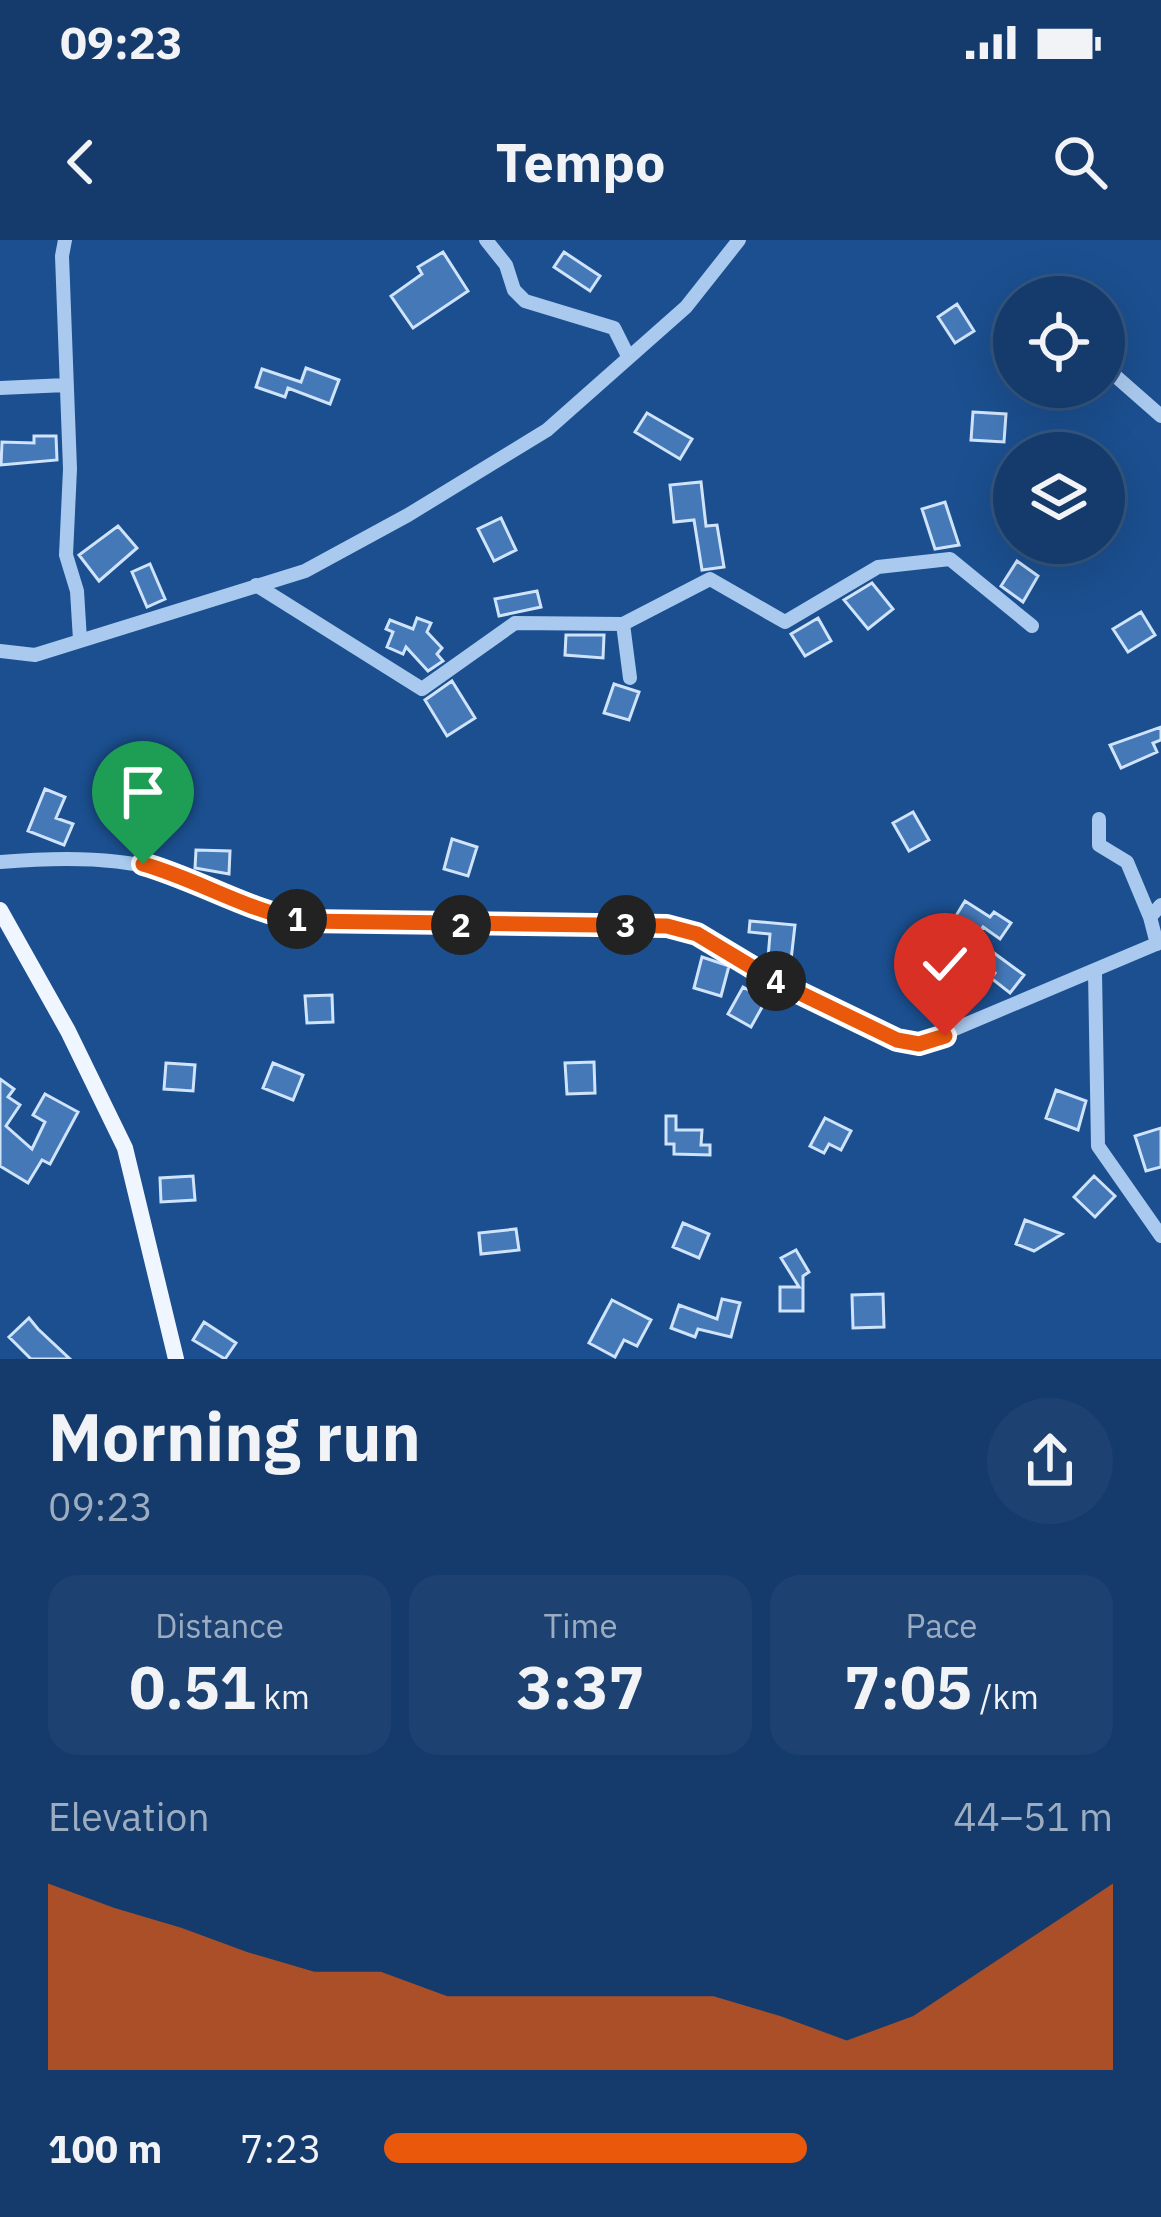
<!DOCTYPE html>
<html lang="en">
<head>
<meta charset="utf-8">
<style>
  :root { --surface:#143b6b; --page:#1d4271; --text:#f1f3f6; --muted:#9dadc1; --line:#33557e; --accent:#ea580c }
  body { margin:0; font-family:"IBM Plex Sans",sans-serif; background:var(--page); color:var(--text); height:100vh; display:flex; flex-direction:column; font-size:45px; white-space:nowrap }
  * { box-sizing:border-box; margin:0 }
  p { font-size:39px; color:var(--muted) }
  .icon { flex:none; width:66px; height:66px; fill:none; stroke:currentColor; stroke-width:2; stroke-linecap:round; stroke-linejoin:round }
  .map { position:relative; height:1119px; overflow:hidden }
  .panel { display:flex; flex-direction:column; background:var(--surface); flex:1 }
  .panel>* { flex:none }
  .fabs { position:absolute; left:993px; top:36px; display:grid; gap:24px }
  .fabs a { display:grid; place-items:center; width:132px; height:132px; border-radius:50%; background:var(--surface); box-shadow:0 12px 48px #0002,0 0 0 3px var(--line); font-size:60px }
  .pin { position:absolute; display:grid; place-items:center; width:102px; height:102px; color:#fff; margin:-123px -51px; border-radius:50% 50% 50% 0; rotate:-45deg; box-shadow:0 0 12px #0007 }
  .pin .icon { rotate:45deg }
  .km { position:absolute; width:60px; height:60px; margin:-30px; border-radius:50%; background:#222; color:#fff; font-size:33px; line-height:60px; text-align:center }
  .round { display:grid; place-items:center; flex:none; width:126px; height:126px; border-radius:63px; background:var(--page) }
  .head { display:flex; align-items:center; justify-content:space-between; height:204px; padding:0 48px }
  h1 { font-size:66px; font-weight:700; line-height:90px }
  .stats { display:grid; grid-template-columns:repeat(3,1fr); gap:18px; height:204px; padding:12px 48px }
  .stats div { display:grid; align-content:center; border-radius:30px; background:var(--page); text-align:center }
  .stats b { font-size:60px; font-weight:700 }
  .stats small { font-size:33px; font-weight:400 }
  .stats p { font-size:33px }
  .chart { height:336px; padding:24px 48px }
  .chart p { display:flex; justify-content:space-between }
  .chart svg { width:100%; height:216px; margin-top:12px; fill:var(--accent); opacity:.7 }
  ul { padding:0 48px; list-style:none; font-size:39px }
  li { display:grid; grid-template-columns:192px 144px 1fr; align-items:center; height:90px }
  li i { height:30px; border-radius:15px; background:var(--accent) }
  .status { display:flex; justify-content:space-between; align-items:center; height:84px; padding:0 60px; background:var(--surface); direction:ltr }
  .status svg { height:33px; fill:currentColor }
  header { display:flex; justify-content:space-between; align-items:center; height:156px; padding:0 48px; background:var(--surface); font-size:54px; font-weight:700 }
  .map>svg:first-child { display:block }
</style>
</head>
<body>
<div class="status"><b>09:23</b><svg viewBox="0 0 49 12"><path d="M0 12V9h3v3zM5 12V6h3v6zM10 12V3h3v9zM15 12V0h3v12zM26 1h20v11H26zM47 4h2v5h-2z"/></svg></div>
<header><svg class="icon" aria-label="back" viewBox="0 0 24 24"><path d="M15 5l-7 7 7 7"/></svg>Tempo<svg class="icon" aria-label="search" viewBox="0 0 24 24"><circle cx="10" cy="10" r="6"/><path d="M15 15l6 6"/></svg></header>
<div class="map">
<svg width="1161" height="1119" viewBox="0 0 1161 1119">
  <rect width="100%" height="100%" fill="#1b4f8f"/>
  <path fill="#4478b7" stroke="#cfe3fa" stroke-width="3" d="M443,12L468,51L413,88L391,56L422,34L418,27Z
    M564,12L600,36L590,51L554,27Z
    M957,64L974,91L955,103L938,77Z
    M306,128L339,140L330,164L288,148L285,157L256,147L262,129L301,142Z
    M973,172L1006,174L1004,202L971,200Z
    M647,173L692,199L680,219L635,192Z
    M34,196H56L57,220L1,225L2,202L34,203Z
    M701,242L706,286L717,285L724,327L702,330L694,280L674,282L670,245Z
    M945,262L959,305L935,309L922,269Z
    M501,278L516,310L494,321L478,289Z
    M118,286L137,308L99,341L79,315Z
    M1017,321L1038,336L1023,362L1001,346Z
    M150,324L165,359L147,367L132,332Z
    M872,343L893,369L868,389L844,360Z
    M537,351L541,367L499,376L495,359Z
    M1141,372L1155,395L1128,412L1113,389Z
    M417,378L431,383L427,392L442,408L437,414L443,421L428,431L406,407L403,414L387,407L393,392L386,389L390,380L413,389Z
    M818,378L831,401L805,416L791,394Z
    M566,395H604L603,418L565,415Z
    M452,441L475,478L447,496L425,460Z
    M614,444L639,452L629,480L604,473Z
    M1161,487V500L1153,503L1157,512L1121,528L1110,505Z
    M45,549L65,557L56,578L73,584L64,605L28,591Z
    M913,572L929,600L909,611L893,583Z
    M452,599L477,607L468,636L444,629Z
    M196,610L230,611L229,634L195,628Z
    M965,661L990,677L994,672L1011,683L1000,699L983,687L978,695L954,679Z
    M750,681L795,685L791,720L768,718L770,694L749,692Z
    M994,713L1024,735L1010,753L991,738L995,733L985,725Z
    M702,717L729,726L721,756L694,748Z
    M743,747L766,760L751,787L728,774Z
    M332,755L333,782L307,783L305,756Z
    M594,822L595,853L567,854L565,823Z
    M166,823L195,825L193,851L164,849Z
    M273,823L303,835L293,860L263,848Z
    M0,839L14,849L8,857L20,865L6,886L32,909L45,882L33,875L45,854L78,872L50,924L42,920L28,943L0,926Z
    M1056,850L1086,861L1078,890L1046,878Z
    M666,876H676V890H702L701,905H710V915L674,914V904H666Z
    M825,878L851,891L841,910L829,904L824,913L810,906Z
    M1161,888V927L1146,931L1135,896Z
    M193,936L195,960L161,962L160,938Z
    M1094,936L1115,956L1095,977L1074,957Z
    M1025,980L1062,994L1034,1011L1016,1004Z
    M683,983L709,994L699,1018L673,1007Z
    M516,989L519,1010L481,1014L479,993Z
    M796,1010L809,1032L803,1036V1071H780V1047H799L781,1018Z
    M883,1054L884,1087L853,1088L852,1055Z
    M722,1059L740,1063L731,1097L698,1089L695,1097L671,1088L679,1065L717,1079Z
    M612,1060L651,1080L637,1106L624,1100L615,1117L589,1103Z
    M29,1078L38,1089L70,1119H31L9,1097Z
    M204,1082L236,1103L225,1119L193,1100Z"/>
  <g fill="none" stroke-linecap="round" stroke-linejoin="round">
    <path stroke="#a9c9ee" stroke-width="14" d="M65,0L62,16L70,229L66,315L77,351L80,400
      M486,0L506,25L514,50L525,61L614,88L628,116
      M1104,126L1161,176
      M0,148L66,145
      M256,345L422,449L515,383L623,384L710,339L785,382L878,327L950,319L1032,386
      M623,384L630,438
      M0,411L35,415L305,331L408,275L547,190L686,67L739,0
      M1099,579V605L1127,622L1150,677
      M0,622C62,617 124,616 183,636C226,650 259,673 304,681L667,686L697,694L775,741L897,800L919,804L1161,702
      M1157,704L1150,677L1161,665
      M1095,732L1098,906L1161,996"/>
    <path stroke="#f0f6ff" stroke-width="16" d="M0,670L68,791L125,908L176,1119"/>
  </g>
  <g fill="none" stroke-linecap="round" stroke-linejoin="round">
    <g stroke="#fff" stroke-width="24">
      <path id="route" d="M143,624C199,640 247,671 304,681L667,686L697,694L775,741L897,800L919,804L945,796"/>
    </g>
    <use href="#route" stroke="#ea580c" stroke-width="15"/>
  </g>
</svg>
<div class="fabs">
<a><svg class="icon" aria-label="locate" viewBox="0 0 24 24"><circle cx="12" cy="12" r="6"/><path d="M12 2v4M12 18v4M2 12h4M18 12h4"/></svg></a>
<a><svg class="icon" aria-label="layers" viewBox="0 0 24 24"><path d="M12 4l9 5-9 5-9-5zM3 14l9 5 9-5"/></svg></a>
</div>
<div class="pin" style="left:143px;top:624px;background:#1e9e55"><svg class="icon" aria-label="arrive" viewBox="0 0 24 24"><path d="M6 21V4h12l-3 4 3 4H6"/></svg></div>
<div class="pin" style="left:945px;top:796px;background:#d93025"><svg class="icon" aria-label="check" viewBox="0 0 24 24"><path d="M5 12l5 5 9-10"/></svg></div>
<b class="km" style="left:297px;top:679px">1</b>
<b class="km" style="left:461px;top:685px">2</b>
<b class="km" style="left:626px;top:685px">3</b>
<b class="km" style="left:776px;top:741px">4</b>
</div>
<section class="panel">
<div class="head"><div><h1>Morning run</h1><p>09:23</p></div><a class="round"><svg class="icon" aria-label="share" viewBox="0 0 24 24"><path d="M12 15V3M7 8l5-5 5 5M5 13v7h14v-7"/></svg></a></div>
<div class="stats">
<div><p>Distance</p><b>0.51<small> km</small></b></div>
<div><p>Time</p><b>3:37</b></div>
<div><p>Pace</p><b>7:05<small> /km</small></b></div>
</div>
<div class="chart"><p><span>Elevation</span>44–51 m</p>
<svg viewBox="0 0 160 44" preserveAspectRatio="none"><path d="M0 44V6L10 11L20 15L30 20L40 24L50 24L60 29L70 29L80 29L90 29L100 29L110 33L120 38L130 33L140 24L150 15L160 6V44z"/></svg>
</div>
<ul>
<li><b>100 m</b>7:23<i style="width:58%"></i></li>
</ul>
</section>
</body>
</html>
